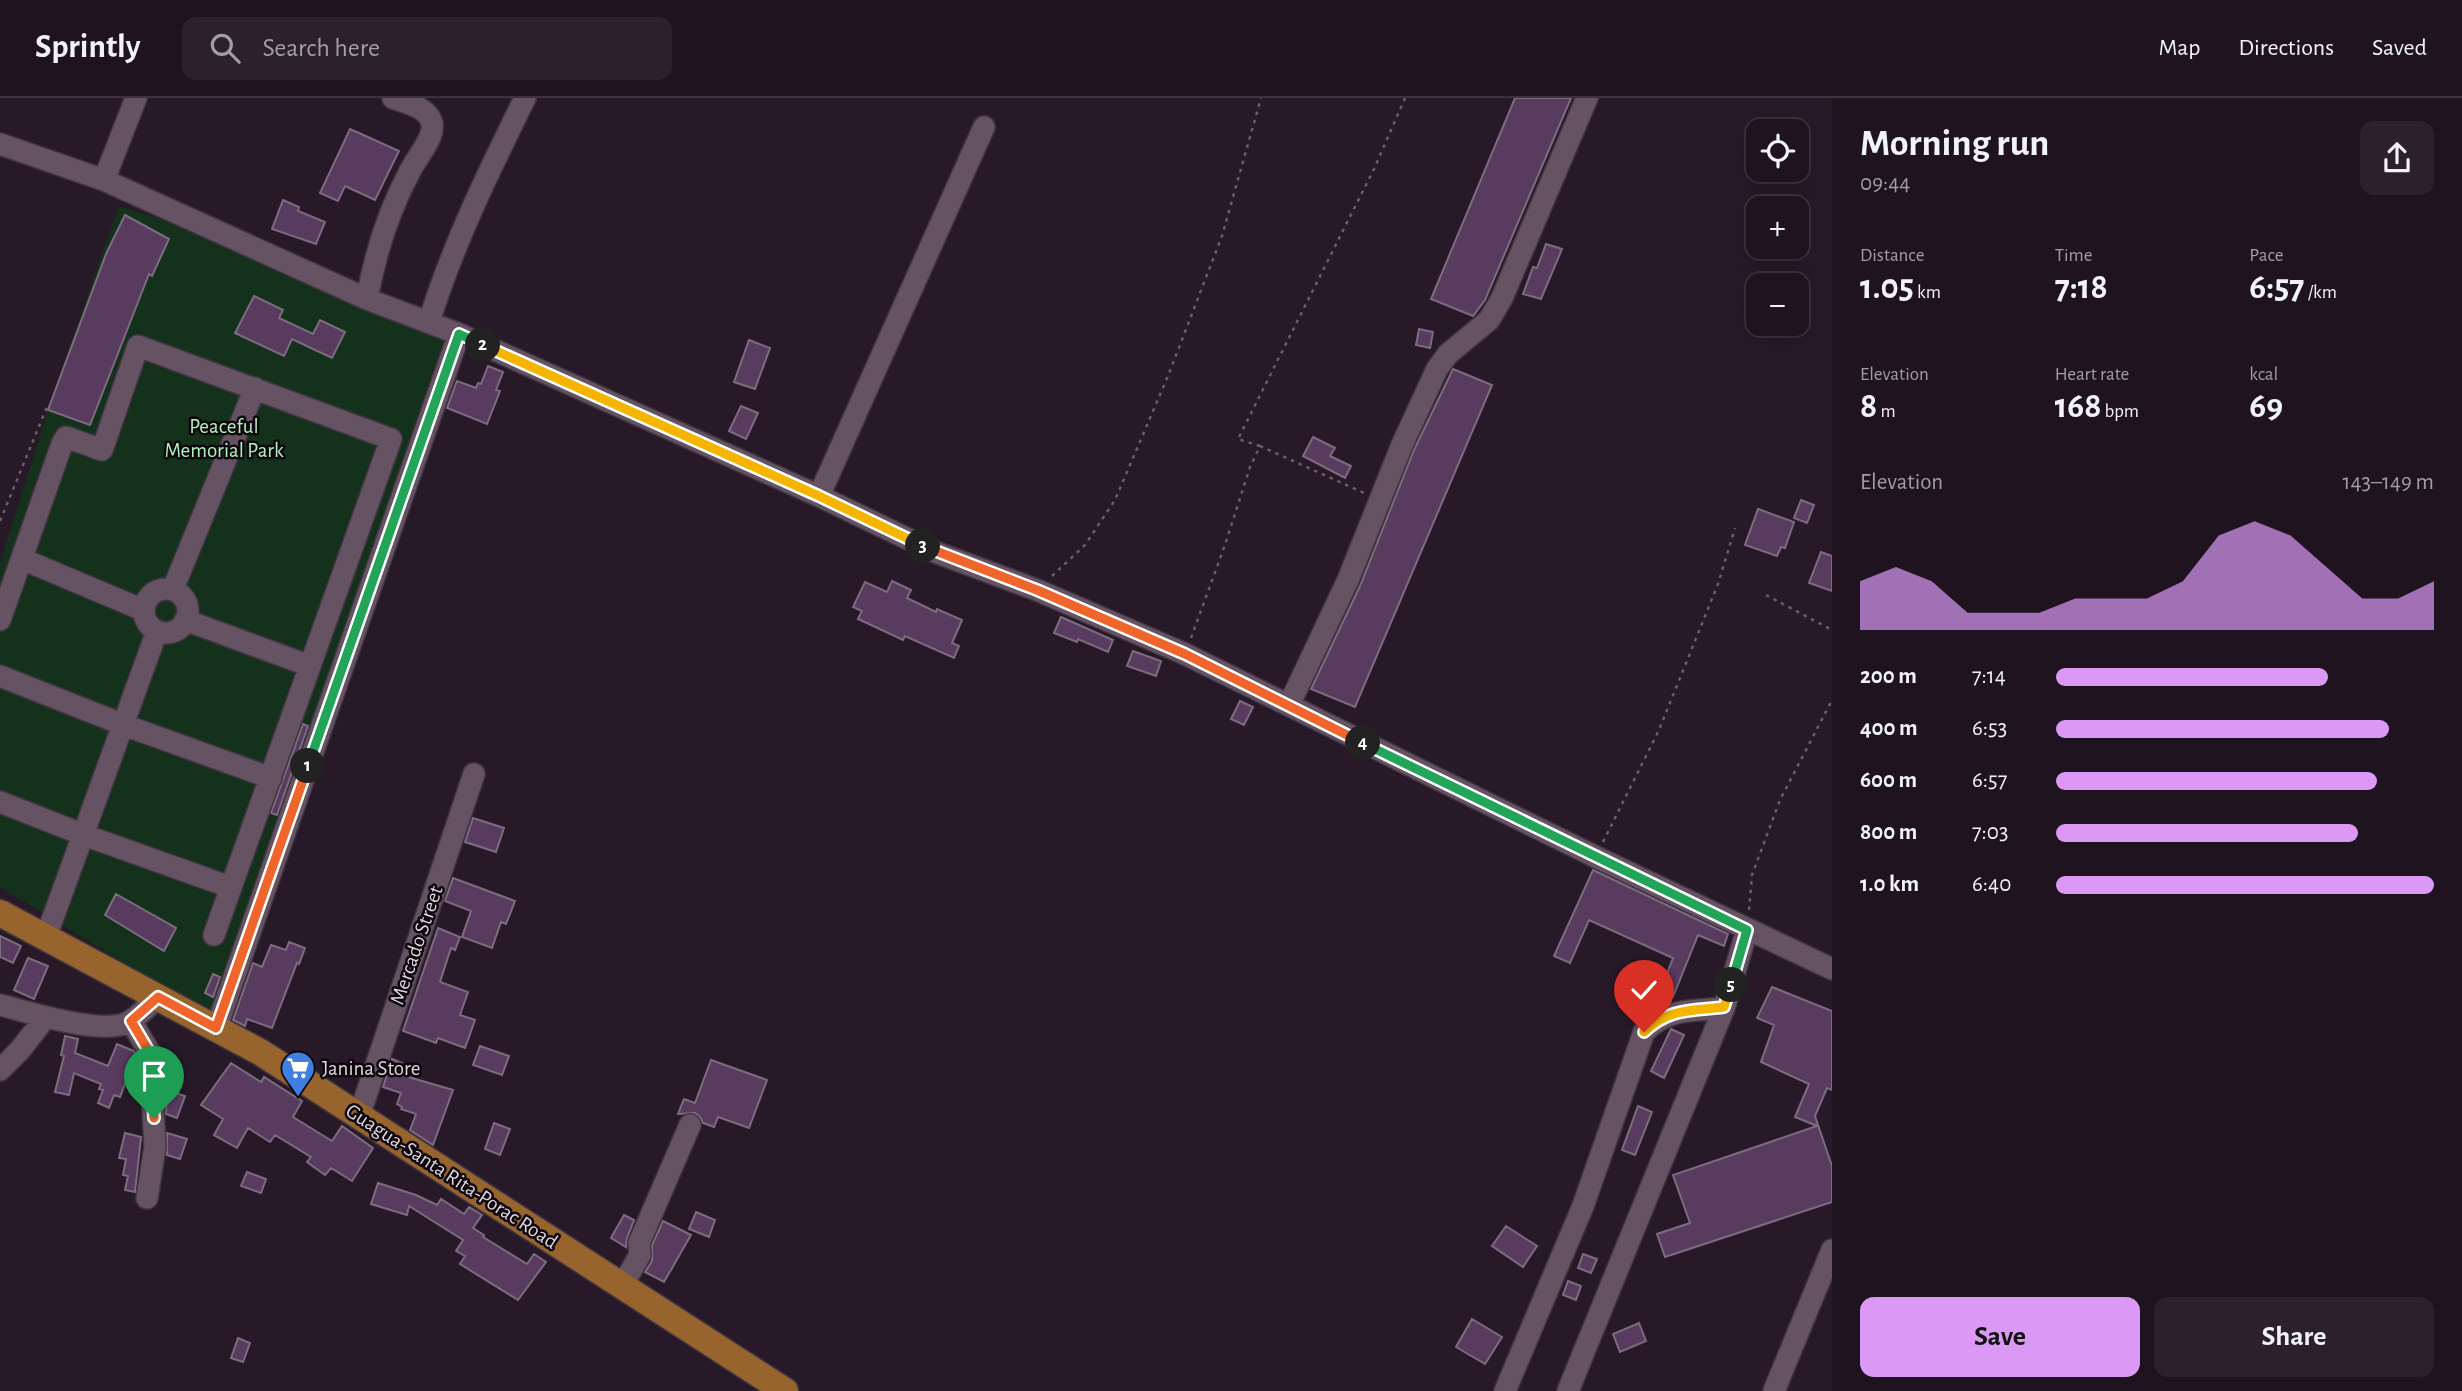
<!DOCTYPE html>
<html lang="en">
<head>
<meta charset="utf-8">
<style>
  :root { --surface:#1e131e; --page:#2b202b; --text:#f1f3f6; --muted:#a19ea4; --line:#3c323c; --accent:#db99f5 }
  body { margin:0; font-family:"Alegreya Sans",sans-serif; background:var(--page); color:var(--text); height:100vh; display:flex; flex-direction:column; font-size:26px; white-space:nowrap }
  * { box-sizing:border-box; margin:0 }
  p { font-size:23px; color:var(--muted) }
  .icon { flex:none; width:38px; height:38px; fill:none; stroke:currentColor; stroke-width:2; stroke-linecap:round; stroke-linejoin:round }
  .map { position:relative; flex:1; overflow:hidden }
  .details { display:flex; flex-direction:column; background:var(--surface); width:630px }
  .details>* { flex:none }
  .controls { position:absolute; left:1746px; top:21px; display:grid; gap:14px }
  .controls a { display:grid; place-items:center; width:63px; height:63px; border-radius:14px; background:var(--surface); box-shadow:0 4px 18px #0003,0 0 0 2px var(--line); font-size:35px }
  .pin { position:absolute; display:grid; place-items:center; width:60px; height:60px; color:#fff; margin:-72px -30px; border-radius:50% 50% 50% 0; rotate:-45deg; box-shadow:0 0 7px #0007 }
  .pin .icon { rotate:45deg }
  .km { position:absolute; width:35px; height:35px; margin:-18px; border-radius:50%; background:#222; color:#fff; font-size:19px; line-height:35px; text-align:center }
  .round { display:grid; place-items:center; flex:none; width:74px; height:74px; border-radius:14px; background:var(--page) }
  .head { display:flex; align-items:center; justify-content:space-between; height:119px; padding:0 28px }
  h1 { font-size:38px; font-weight:700; line-height:52px }
  .metrics { display:grid; grid-template-columns:repeat(3,1fr); gap:10px; height:119px; padding:7px 28px }
  .metrics div { display:grid; align-content:center }
  .metrics b { font-size:35px; font-weight:700 }
  .metrics small { font-size:19px; font-weight:400 }
  .metrics p { font-size:19px }
  .chart { height:196px; padding:14px 28px }
  .chart p { display:flex; justify-content:space-between }
  .chart svg { width:100%; height:126px; margin-top:7px; fill:var(--accent); opacity:.7 }
  .button { display:flex; gap:14px; margin-top:auto; padding:14px 28px }
  .button a { flex:1; height:80px; border-radius:14px; background:var(--accent); color:#111; font-size:28px; font-weight:700; line-height:80px; text-align:center }
  .button a+a { background:var(--page); color:var(--text) }
  ul { padding:0 28px; list-style:none; font-size:23px }
  li { display:grid; grid-template-columns:112px 84px 1fr; align-items:center; height:52px }
  li i { height:18px; border-radius:9px; background:var(--accent) }
  header { display:flex; align-items:center; gap:42px; box-sizing:border-box; height:98px; padding:0 35px; background:var(--surface); border-bottom:2px solid var(--line) }
  header strong { font-size:33px }
  nav { display:flex; gap:38px; margin-inline-start:auto; font-size:24px }
  .search { width:490px; height:63px; background:var(--page); display:flex; align-items:center; gap:18px; box-sizing:border-box; padding:0 24px; border-radius:14px; color:var(--muted); font-size:26px }
  main { display:flex; flex:1; min-height:0 }
  .map>svg:first-child { display:block }
</style>
</head>
<body>
<header>
<strong>Sprintly</strong>
<div class="search"><svg class="icon" aria-label="search" viewBox="0 0 24 24"><circle cx="10" cy="10" r="6"/><path d="M15 15l6 6"/></svg>Search here</div>
<nav><a>Map</a><a>Directions</a><a>Saved</a></nav>
</header>
<main>
<div class="map">
<svg width="1832" height="1293" viewBox="0 0 1832 1293">
  <rect width="100%" height="100%" fill="#281928"/>
  <path fill="#14311b" d="M119,108L179,127L444,241L215,921L0,789V465L55,290Z"/>
  <path fill="#593b60" stroke="#7c6c7f" stroke-width="2" d="M1515,0H1571L1485,202L1473,218L1431,201Z
    M350,31L399,53L375,102L345,88L338,103L320,95Z
    M283,102L299,109L298,113L325,124L316,146L272,131Z
    M125,117L169,141L152,178L149,176L90,327L48,312L106,156Z
    M1546,146L1562,151L1541,201L1523,196L1533,169L1537,170Z
    M254,198L283,212L279,220L313,236L320,222L345,234L332,260L292,241L284,258L235,235Z
    M1419,231L1433,234L1430,250L1416,247Z
    M749,242L770,250L755,291L734,284Z
    M488,268L503,274L496,292L500,293L487,326L447,310L457,283L476,290L478,285L481,286Z
    M1453,271L1492,287L1355,609L1311,591L1360,488L1414,352Z
    M741,308L758,315L746,341L729,333Z
    M1313,339L1335,350L1330,358L1351,368L1345,380L1303,358Z
    M1801,402L1814,407L1807,425L1794,420Z
    M1758,411L1794,424L1785,450L1781,449L1777,458L1745,447Z
    M1821,454L1832,458V493L1809,485Z
    M892,483L911,492L907,500L936,514L937,511L962,522L952,545L959,548L954,560L905,538L903,542L858,521L862,513L853,509L865,484L887,494Z
    M1061,519L1113,542L1108,554L1078,541L1077,544L1054,535Z
    M1133,553L1161,563L1156,578L1127,568Z
    M1240,603L1253,609L1244,627L1231,621Z
    M303,626L308,628L277,717L271,715Z
    M473,720L504,730L496,754L465,744Z
    M1593,772L1728,836L1724,848L1698,837L1673,899L1660,893L1673,860L1589,822L1570,865L1554,858Z
    M453,780L515,803L506,826L501,824L492,850L462,839L471,813L445,803Z
    M116,796L176,830L164,853L105,817Z
    M438,830L460,839L455,852L451,850L440,884L468,894L460,917L475,922L465,950L438,940L436,945L403,933Z
    M0,838L21,848L13,865L0,859Z
    M289,844L305,850L299,866L297,865L272,930L247,921L245,928L233,922L253,865L262,869L271,847L286,852Z
    M28,860L48,868L34,901L14,892Z
    M213,876L220,879L213,899L205,895Z
    M1772,889L1832,913V992L1827,990L1815,1018L1832,1068V1104L1665,1159L1657,1136L1690,1125L1673,1077L1817,1028L1795,1019L1809,986L1761,964L1774,927L1757,920Z
    M1671,931L1684,937L1664,980L1651,973Z
    M65,938L78,941L75,955L108,968L117,946L134,953L136,958L120,999L114,997L109,1010L98,1005L103,992L99,991L101,986L74,975L69,997L55,994L64,958L61,957Z
    M480,948L509,958L502,977L473,967Z
    M392,961L402,965L398,976L453,992L433,1047L410,1032L416,1016L401,1011L402,1009L397,1006L401,995L383,989Z
    M711,962L767,982L749,1030L718,1019L714,1029L703,1025L700,1019L695,1015L678,1016L684,1001L695,1005Z
    M231,965L261,984L264,979L302,1003L293,1019L332,1043L342,1028L373,1050L352,1083L331,1070L325,1077L307,1064L311,1059L275,1037L270,1044L248,1030L237,1050L214,1037L223,1021L201,1007Z
    M167,992L185,998L177,1020L166,1016Z
    M1638,1008L1652,1014L1635,1057L1622,1052Z
    M494,1025L510,1031L500,1057L485,1051Z
    M125,1035L141,1039L135,1094L125,1092L128,1078L123,1077L126,1061L119,1060Z
    M167,1035L187,1041L180,1061L167,1057Z
    M247,1074L266,1081L261,1095L241,1088Z
    M378,1085L416,1097L437,1107L441,1101L464,1116L469,1109L482,1117L473,1130L484,1137L483,1139L527,1166L534,1156L546,1164L518,1202L460,1166L465,1158L456,1153L463,1142L409,1108L407,1117L371,1106Z
    M696,1114L715,1122L709,1139L689,1131Z
    M624,1117L634,1122L627,1140L626,1149L611,1140Z
    M663,1123L691,1137L664,1184L645,1174L652,1163V1147Z
    M1506,1128L1537,1148L1523,1169L1492,1148Z
    M1583,1156L1597,1161L1591,1175L1578,1170Z
    M1568,1183L1581,1188L1576,1202L1563,1197Z
    M1472,1221L1502,1239L1485,1266L1456,1249Z
    M1639,1225L1646,1243L1620,1254L1613,1236Z
    M238,1240L250,1245L243,1264L231,1260Z"/>
  <g fill="none" stroke-linecap="round" stroke-linejoin="round">
    <g stroke="#423642" stroke-width="24">
      <path id="minor" d="M0,46L104,82L367,201L459,236L819,398L935,454L1037,492L1185,556L1596,759L1832,871
        M104,82L136,0
        M367,201C375,156 388,114 410,73C416,60 435,40 432,25C428,9 406,5 393,0
        M429,224C453,146 489,73 525,0
        M819,398L984,29
        M22,461L143,512
        M144 513a22 22 0 1 1 44 0a22 22 0 1 1-44 0Z
        M173,491L255,290
        M0,522L62,346L66,339L102,352L138,248L391,341L214,837
        M185,522L310,568
        M0,578L124,627L271,680
        M1289,607L1348,482L1402,347L1437,271L1448,256L1489,222L1502,200L1587,0
        M0,704L84,737L230,789
        M46,839L157,533
        M0,907C29,914 102,938 129,924C139,918 149,907 158,899
        M131,923L150,955L155,1049L147,1100
        M216,931L459,236
        M0,972L20,952L45,920
        M359,1018L474,676
        M622,1188L640,1157L639,1145L690,1027
        M1505,1293L1583,1108L1644,934C1668,910 1691,913 1724,910
        M1568,1293L1724,910L1747,832
        M1774,1293L1832,1152"/>
    </g>
    <g stroke="#423642" stroke-width="29">
      <path id="major" d="M0,815L260,954L785,1293"/>
    </g>
    <path stroke="#6a5d6a" stroke-width="2.5" stroke-dasharray="3.5 5" stroke-linecap="butt" d="M1260,348L1238,341L1374,71L1405,0
      M0,423L47,309
      M1052,478L1085,447L1115,402L1168,278L1222,138L1261,0
      M1766,497L1832,532
      M1191,540L1225,447L1250,369L1260,348L1364,395
      M1603,744L1659,632L1718,486L1735,430
      M1749,812L1752,777L1780,702L1832,602"/>
    <use href="#minor" stroke="#655364" stroke-width="21"/>
    <use href="#major" stroke="#96642c" stroke-width="26"/>
  </g>
  <g fill="none" stroke-linecap="round" stroke-linejoin="round">
    <g stroke="#fff" stroke-width="14">
      <path id="split-1" d="M154,1020L150,955L131,923L158,899L216,930L308,668"/>
    </g>
    <g stroke="#fff" stroke-width="14">
      <path id="split-2" d="M308,668L459,236L483,247"/>
    </g>
    <g stroke="#fff" stroke-width="14">
      <path id="split-3" d="M483,247L819,398L923,448"/>
    </g>
    <g stroke="#fff" stroke-width="14">
      <path id="split-4" d="M923,448L1037,492L1185,556L1363,645"/>
    </g>
    <g stroke="#fff" stroke-width="14">
      <path id="split-5" d="M1363,645L1747,832L1731,887"/>
    </g>
    <g stroke="#fff" stroke-width="14">
      <path id="split-6" d="M1644,934C1669,910 1691,913 1724,909L1731,887"/>
    </g>
    <use href="#split-1" stroke="#f0652b" stroke-width="9"/>
    <use href="#split-2" stroke="#22a559" stroke-width="9"/>
    <use href="#split-3" stroke="#f5b400" stroke-width="9"/>
    <use href="#split-4" stroke="#f0652b" stroke-width="9"/>
    <use href="#split-5" stroke="#22a559" stroke-width="9"/>
    <use href="#split-6" stroke="#f5b400" stroke-width="9"/>
  </g>
  <defs>
    <g id="supermarket-pin" transform="scale(1.75)"><path d="M0 17L-7.5 6A9.5 9.5 0 1 1 7.5 6Z" fill="#3f7fe0" stroke="#0d070d"/><path d="M-6-5.5h2.5l.6 2H6L4.5 2H-2.5L-4.4-4H-6ZM-1.5 3.2a1.3 1.3 0 1 0 .1 0ZM3 3.2a1.3 1.3 0 1 0 .1 0Z" fill="#fff"/></g>
  </defs>
  <g fill-rule="evenodd">
    <use href="#supermarket-pin" x="298" y="970"/>
  </g>
  <g text-anchor="middle" stroke-width="5" stroke-linejoin="round" paint-order="stroke">
    <g font-size="21" fill="#aef2bb" stroke="#0d070d">
      <text x="224" y="335">Peaceful<tspan x="224" dy="24">Memorial Park</tspan></text>
    </g>
    <g font-size="21" fill="#dfd5df" stroke="#0d070d">
      <text transform="translate(416 847) rotate(-71)" y="7">Mercado Street</text>
      <text transform="translate(452 1078) rotate(33)" y="7">Guagua-Santa Rita-Porac Road</text>
    </g>
    <g font-size="21" fill="#dfd5df" stroke="#0d070d" text-anchor="start">
      <text x="322" y="977">Janina Store</text>
    </g>
  </g>
</svg>
<div class="controls">
<a><svg class="icon" aria-label="locate" viewBox="0 0 24 24"><circle cx="12" cy="12" r="6"/><path d="M12 2v4M12 18v4M2 12h4M18 12h4"/></svg></a>
<a>+</a>
<a>−</a>
</div>
<div class="pin" style="left:154px;top:1020px;background:#1e9e55"><svg class="icon" aria-label="arrive" viewBox="0 0 24 24"><path d="M6 21V4h12l-3 4 3 4H6"/></svg></div>
<div class="pin" style="left:1644px;top:934px;background:#d93025"><svg class="icon" aria-label="check" viewBox="0 0 24 24"><path d="M5 12l5 5 9-10"/></svg></div>
<b class="km" style="left:308px;top:668px">1</b>
<b class="km" style="left:483px;top:247px">2</b>
<b class="km" style="left:923px;top:448px">3</b>
<b class="km" style="left:1363px;top:645px">4</b>
<b class="km" style="left:1731px;top:887px">5</b>
</div>
<section class="details">
<div class="head"><div><h1>Morning run</h1><p>09:44</p></div><a class="round"><svg class="icon" aria-label="share" viewBox="0 0 24 24"><path d="M12 15V3M7 8l5-5 5 5M5 13v7h14v-7"/></svg></a></div>
<div class="metrics">
<div><p>Distance</p><b>1.05<small> km</small></b></div>
<div><p>Time</p><b>7:18</b></div>
<div><p>Pace</p><b>6:57<small> /km</small></b></div>
</div>
<div class="metrics">
<div><p>Elevation</p><b>8<small> m</small></b></div>
<div><p>Heart rate</p><b>168<small> bpm</small></b></div>
<div><p>kcal</p><b>69</b></div>
</div>
<div class="chart"><p><span>Elevation</span>143–149 m</p>
<svg viewBox="0 0 160 44" preserveAspectRatio="none"><path d="M0 44V27L10 22L20 27L30 38L40 38L50 38L60 33L70 33L80 33L90 27L100 11L110 6L120 11L130 22L140 33L150 33L160 27V44z"/></svg>
</div>
<ul>
<li><b>200 m</b>7:14<i style="width:72%"></i></li>
<li><b>400 m</b>6:53<i style="width:88%"></i></li>
<li><b>600 m</b>6:57<i style="width:85%"></i></li>
<li><b>800 m</b>7:03<i style="width:80%"></i></li>
<li><b>1.0 km</b>6:40<i style="width:100%"></i></li>
</ul>
<div class="button"><a>Save</a><a>Share</a></div>
</section>
</main>
</body>
</html>
